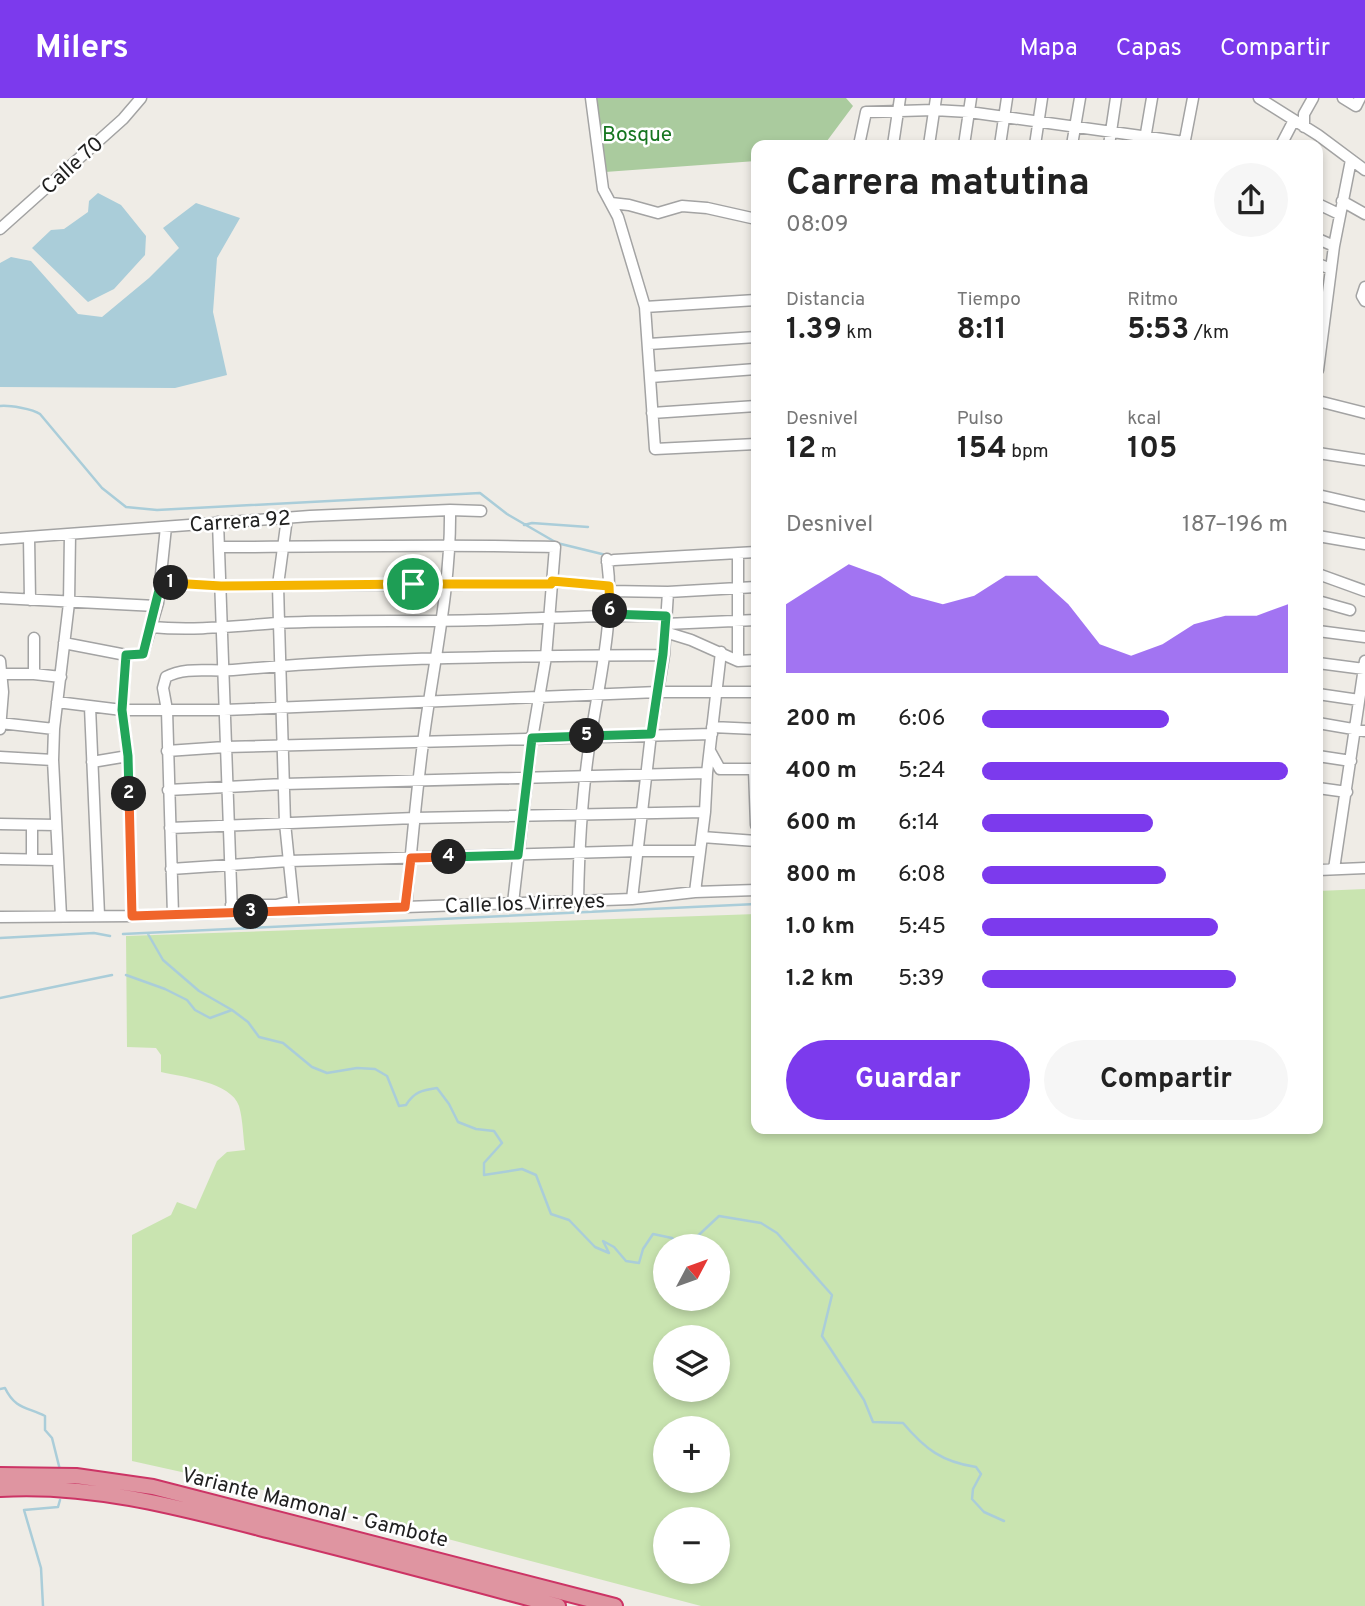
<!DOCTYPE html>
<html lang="es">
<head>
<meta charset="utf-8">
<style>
  :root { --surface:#fff; --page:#f6f6f6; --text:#222; --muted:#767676; --accent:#7c3aed }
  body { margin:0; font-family:Overpass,sans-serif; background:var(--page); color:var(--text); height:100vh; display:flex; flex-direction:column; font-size:26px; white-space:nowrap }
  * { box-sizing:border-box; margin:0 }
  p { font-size:23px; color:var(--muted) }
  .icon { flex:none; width:38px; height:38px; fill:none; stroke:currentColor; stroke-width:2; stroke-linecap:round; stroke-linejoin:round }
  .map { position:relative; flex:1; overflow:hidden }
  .details { position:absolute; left:751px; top:42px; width:572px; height:994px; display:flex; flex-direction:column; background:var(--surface); border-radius:14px; box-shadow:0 4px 10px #0003 }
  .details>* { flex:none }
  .needle { width:46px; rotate:49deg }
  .buttons { position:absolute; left:653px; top:1136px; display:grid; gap:14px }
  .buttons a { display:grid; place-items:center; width:77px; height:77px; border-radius:50%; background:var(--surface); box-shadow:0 4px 10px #0003; font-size:35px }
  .pin { position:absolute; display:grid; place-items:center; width:60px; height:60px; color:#fff; margin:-30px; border:4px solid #fff; border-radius:50%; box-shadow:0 2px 7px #0007 }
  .km { position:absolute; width:35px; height:35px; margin:-18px; border-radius:50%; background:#222; color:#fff; font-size:19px; line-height:35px; text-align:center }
  .round { display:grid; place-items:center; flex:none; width:74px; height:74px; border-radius:37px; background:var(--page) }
  .summary { display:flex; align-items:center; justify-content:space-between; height:119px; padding:0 35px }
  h1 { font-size:38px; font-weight:700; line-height:52px }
  .stats { display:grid; grid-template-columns:repeat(3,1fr); gap:10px; height:119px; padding:7px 35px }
  .stats div { display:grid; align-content:center }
  .stats b { font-size:30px; font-weight:700 }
  .stats small { font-size:19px; font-weight:400 }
  .stats p { font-size:19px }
  .chart { height:196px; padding:14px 35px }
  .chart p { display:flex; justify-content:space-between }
  .chart svg { width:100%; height:126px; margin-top:7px; fill:var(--accent); opacity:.7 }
  .action { display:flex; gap:14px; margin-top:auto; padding:14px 35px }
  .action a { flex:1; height:80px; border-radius:42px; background:var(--accent); color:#fff; font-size:28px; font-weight:700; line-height:80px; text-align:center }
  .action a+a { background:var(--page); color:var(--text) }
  ul { padding:0 35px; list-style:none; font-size:23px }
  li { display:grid; grid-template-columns:112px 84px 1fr; align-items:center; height:52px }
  li i { height:18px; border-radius:9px; background:var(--accent) }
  header { display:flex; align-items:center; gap:42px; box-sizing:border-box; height:98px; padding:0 35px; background:var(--accent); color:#fff }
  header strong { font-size:33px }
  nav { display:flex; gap:38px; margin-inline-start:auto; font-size:24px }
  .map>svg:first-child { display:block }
</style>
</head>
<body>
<header>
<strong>Milers</strong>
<nav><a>Mapa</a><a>Capas</a><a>Compartir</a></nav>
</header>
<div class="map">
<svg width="1365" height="1508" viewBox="0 0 1365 1508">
  <rect width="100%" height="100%" fill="#efece6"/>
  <path fill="#c9e4b0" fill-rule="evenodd" d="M1365,791V1508H701L263,1392L132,1363V1137L171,1117L177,1104L196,1111L217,1063L227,1054L245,1052C243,1038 243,1022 239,1008C231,984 183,979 161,974V957L156,950L127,949L126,838L756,816V1031H1318V793ZM665,1148H718V1200H665ZM665,1239H718V1292H665ZM665,1330H718V1382H665ZM665,1421H718V1474H665Z"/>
  <path fill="#aacb9e" d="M596,0H846L853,8L824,47H756V63L605,74Z"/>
  <path fill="#aacdd9" d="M98,95L121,107L146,138L145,157L114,191L88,204L32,150L51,132L64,131L88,114L89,103Z
    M196,105L240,120L217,160L213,214L227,277L175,290L0,289V165L11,159L31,163L78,216L102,219L149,180L179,150L163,130Z"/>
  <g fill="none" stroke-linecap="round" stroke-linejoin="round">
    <path stroke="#aacdd9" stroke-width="2.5" d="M0,308C9,307 33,311 40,316L102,390L126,409L157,412L480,395L507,416L557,445L606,457
      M524,427L532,425L588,429
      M123,836L756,806
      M148,836L163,862L199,893L232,912
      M0,840L94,835L110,838
      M126,877L165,891L187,902L195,912L210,920L232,912L248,924L259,939L283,945L312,969L327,975L357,970L375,971L387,978L399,1008L406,1007C414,994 422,992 437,990L449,1006L458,1024L476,1031L494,1033L502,1045L484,1065V1077L522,1071L536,1077L551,1116L569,1122L595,1149L609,1155L603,1143L614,1149L626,1163L639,1165L643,1151L653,1136L672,1140L680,1148
      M0,900L112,877
      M687,1148L719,1118L761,1125L777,1135L832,1197L822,1238L864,1302L873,1324L903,1325C925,1351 942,1364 976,1369L981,1376L973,1391L972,1401L984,1414L1004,1423
      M0,1291L5,1290C15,1311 27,1309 45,1318V1332L52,1340L60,1372
      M43,1508L41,1470L24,1412L58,1409L60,1402"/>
    <g stroke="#a3a3a3" stroke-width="13">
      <path id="minor" d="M591,0L603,91L618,119L645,209L655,351L756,346
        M1259,0L1318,37L1365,72
        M1343,0L1356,8L1360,0
        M1304,29V16L1313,0
        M859,47L866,14L934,12L969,14L1184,44
        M893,47L900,0
        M929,47L936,0
        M964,47L971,0
        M1000,47L1007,0
        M1035,47L1042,0
        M1072,47L1080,0
        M1109,47L1116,0
        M1144,47L1152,0
        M1184,47L1193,0
        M1281,47L1294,22
        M1342,103L1365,116
        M611,105L629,107L658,115L682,108L707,110L756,121
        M1318,106L1339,116
        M0,131L123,21L141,0
        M1318,141L1334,148
        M1318,166L1331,171
        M1365,189L1362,198L1365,203
        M645,209L756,202
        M649,246L756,239
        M1318,272L1334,148L1351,62
        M651,279L756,271
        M1318,303L1365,315
        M652,315L756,308
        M1318,355L1365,362
        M1318,397L1365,408
        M287,420L278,487L279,525L285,725L294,813
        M218,424L232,815
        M1318,438L1365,446
        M29,439L30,502
        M0,441L310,418L450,412L481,413
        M219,449C331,449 443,446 555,449L546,559L532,641L513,805
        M607,464L614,462L756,454
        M1318,476L1365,493
        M552,483L609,488
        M161,484L221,488L551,486
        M610,493L668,494L756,489
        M0,500L156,508
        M1318,503L1350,512
        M666,526L756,522
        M151,529C195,533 235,528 278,525C345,522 413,524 480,522C542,521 604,516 666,518
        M1318,533L1365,539
        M665,534L691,542L738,563L756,562
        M34,540V576
        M64,545L126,557L143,556L158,505L166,429
        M126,557L122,612L128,658L132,818
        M0,563L3,594L0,631
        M738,563V455
        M1318,565L1364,571
        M2,576H34L61,579
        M1318,596L1359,602
        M57,604L122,612H224L658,594H756
        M90,609L99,817
        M0,625L54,631
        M1318,625L1365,633
        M712,629L756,631
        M167,653L225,649L712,636
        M710,653L720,671H756
        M1318,658L1351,663
        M0,659L53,662
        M92,664L128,658
        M754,671L756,727
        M1318,690L1347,694
        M168,692L284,686L707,675
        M0,726L56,727
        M170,730L415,720L705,714
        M702,739L756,743
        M0,761L57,762
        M32,762V727
        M171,771L289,763L639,753H699
        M1334,771L1365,563
        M1318,772L1365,770
        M695,794L705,714L707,675L721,554
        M632,801L651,636L664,557L668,494
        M578,803C579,748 582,691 591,637C600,578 615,521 607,461
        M231,807H276L293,803
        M406,809C411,754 416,699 423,645C433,567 451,491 450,412
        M173,817L167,612L163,590L166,579C186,568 211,574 233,572C376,559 520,558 664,557
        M61,818L53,662L54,631L69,505L70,436
        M0,819L132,818L294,813L632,801L695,794L756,792"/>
    </g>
    <g stroke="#cc3465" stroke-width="18">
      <path id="highway" d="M0,1377L76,1378L153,1389L615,1508
        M0,1391C94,1385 189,1412 279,1435C372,1458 465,1483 558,1508"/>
    </g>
    <use href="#minor" stroke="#fff" stroke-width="10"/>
    <use href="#highway" stroke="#df95a1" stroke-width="14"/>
  </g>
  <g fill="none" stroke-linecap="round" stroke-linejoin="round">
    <g stroke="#fff" stroke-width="14">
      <path id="split-1" d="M171,485L221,488L413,486"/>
    </g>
    <g stroke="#fff" stroke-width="14">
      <path id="split-2" d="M129,696L128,658L122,612L126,557L143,556L161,484L171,485"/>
    </g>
    <g stroke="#fff" stroke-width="14">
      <path id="split-3" d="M129,696L132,818L251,814"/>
    </g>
    <g stroke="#fff" stroke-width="14">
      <path id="split-4" d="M251,814L405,809L411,760L449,759"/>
    </g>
    <g stroke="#fff" stroke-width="14">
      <path id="split-5" d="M449,759L518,757L532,640L587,638"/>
    </g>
    <g stroke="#fff" stroke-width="14">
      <path id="split-6" d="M587,638L651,636L663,556L666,518L610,516V513"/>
    </g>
    <g stroke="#fff" stroke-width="14">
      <path id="split-7" d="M413,486H551L552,483L609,488L610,513"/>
    </g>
    <use href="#split-1" stroke="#f5b400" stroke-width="9"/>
    <use href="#split-2" stroke="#22a559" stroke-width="9"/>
    <use href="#split-3" stroke="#f0652b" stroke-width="9"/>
    <use href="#split-4" stroke="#f0652b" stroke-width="9"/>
    <use href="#split-5" stroke="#22a559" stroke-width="9"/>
    <use href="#split-6" stroke="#22a559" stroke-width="9"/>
    <use href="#split-7" stroke="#f5b400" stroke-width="9"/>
  </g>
  <g text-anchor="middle" stroke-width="5" stroke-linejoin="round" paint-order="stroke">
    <g font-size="21" fill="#15751f" stroke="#fff">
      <text x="637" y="43">Bosque</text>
    </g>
    <g font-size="21" fill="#1f1f1f" stroke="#fff">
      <text transform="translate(72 67) rotate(-42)" y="7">Calle 70</text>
      <text transform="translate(240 423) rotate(-4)" y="7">Carrera 92</text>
      <text transform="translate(525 805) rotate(-2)" y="7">Calle los Virreyes</text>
      <text transform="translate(315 1409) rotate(14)" y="7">Variante Mamonal - Gambote</text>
    </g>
  </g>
</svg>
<div class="buttons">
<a><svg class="needle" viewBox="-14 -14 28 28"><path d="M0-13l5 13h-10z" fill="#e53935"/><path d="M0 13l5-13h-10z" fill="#767676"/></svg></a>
<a><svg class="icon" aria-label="layers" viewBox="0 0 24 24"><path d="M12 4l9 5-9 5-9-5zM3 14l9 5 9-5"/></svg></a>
<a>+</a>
<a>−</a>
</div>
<div class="pin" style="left:413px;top:486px;background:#1e9e55"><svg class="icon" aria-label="arrive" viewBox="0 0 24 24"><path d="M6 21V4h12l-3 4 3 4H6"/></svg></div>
<b class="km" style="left:171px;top:485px">1</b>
<b class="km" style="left:129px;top:696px">2</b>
<b class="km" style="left:251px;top:814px">3</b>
<b class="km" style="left:449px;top:759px">4</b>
<b class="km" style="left:587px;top:638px">5</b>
<b class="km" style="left:610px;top:513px">6</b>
<section class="details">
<div class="summary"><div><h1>Carrera matutina</h1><p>08:09</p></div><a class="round"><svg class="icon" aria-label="share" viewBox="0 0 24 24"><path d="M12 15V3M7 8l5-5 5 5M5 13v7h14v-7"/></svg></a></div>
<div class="stats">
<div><p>Distancia</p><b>1.39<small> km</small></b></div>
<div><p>Tiempo</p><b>8:11</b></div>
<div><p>Ritmo</p><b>5:53<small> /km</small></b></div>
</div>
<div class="stats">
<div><p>Desnivel</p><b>12<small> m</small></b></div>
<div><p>Pulso</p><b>154<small> bpm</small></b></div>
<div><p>kcal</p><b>105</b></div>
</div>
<div class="chart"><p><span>Desnivel</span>187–196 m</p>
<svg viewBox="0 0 160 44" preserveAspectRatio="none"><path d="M0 44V20L10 13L20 6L30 10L40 17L50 20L60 17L70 10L80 10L90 20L100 34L110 38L120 34L130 27L140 24L150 24L160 20V44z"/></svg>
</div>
<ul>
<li><b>200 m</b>6:06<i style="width:61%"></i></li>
<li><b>400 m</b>5:24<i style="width:100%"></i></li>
<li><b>600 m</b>6:14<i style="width:56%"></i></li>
<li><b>800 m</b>6:08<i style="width:60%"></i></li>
<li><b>1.0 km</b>5:45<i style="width:77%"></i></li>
<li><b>1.2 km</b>5:39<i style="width:83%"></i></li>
</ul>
<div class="action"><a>Guardar</a><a>Compartir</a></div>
</section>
</div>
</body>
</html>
